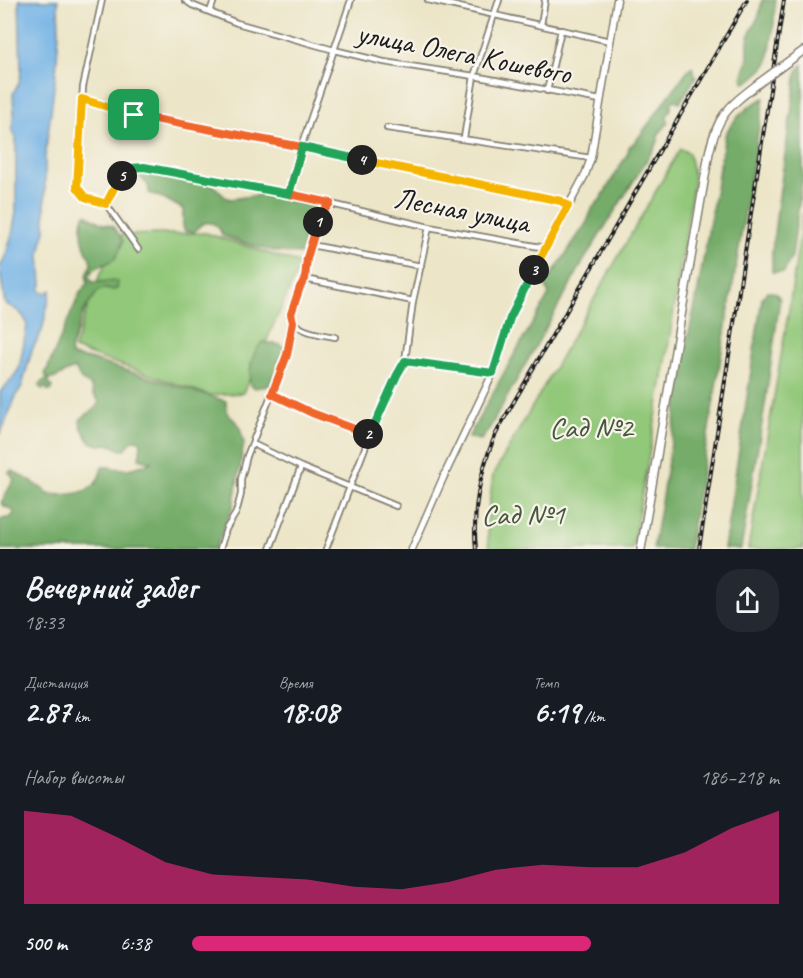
<!DOCTYPE html>
<html lang="ru">
<head>
<meta charset="utf-8">
<style>
  :root { --surface:#171b24; --page:#242831; --text:#f1f3f6; --muted:#9ea1a6; --accent:#db2777 }
  body { margin:0; font-family:Caveat,sans-serif; background:var(--page); color:var(--text); height:100vh; display:flex; flex-direction:column; font-size:22px; white-space:nowrap }
  * { box-sizing:border-box; margin:0 }
  p { font-size:20px; color:var(--muted) }
  .icon { flex:none; width:33px; height:33px; fill:none; stroke:currentColor; stroke-width:2; stroke-linecap:round; stroke-linejoin:round }
  .map { position:relative; height:549px; overflow:hidden }
  .details { display:flex; flex-direction:column; background:var(--surface); flex:1 }
  .details>* { flex:none }
  .pin { position:absolute; display:grid; place-items:center; width:51px; height:51px; color:#fff; margin:-26px; border-radius:12px; box-shadow:0 3px 9px #0006 }
  .km { position:absolute; width:30px; height:30px; margin:-15px; border-radius:50%; background:#222; color:#fff; font-size:16px; line-height:30px; text-align:center }
  .round { display:grid; place-items:center; flex:none; width:63px; height:63px; border-radius:24px; background:var(--page) }
  .head { display:flex; align-items:center; justify-content:space-between; height:102px; padding:0 24px }
  h1 { font-size:33px; font-weight:700; line-height:45px }
  .figures { display:grid; grid-template-columns:repeat(3,1fr); gap:9px; height:102px; padding:6px 24px }
  .figures div { display:grid; align-content:center }
  .figures b { font-size:30px; font-weight:700 }
  .figures small { font-size:16px; font-weight:400 }
  .figures p { font-size:16px }
  .chart { height:168px; padding:12px 24px }
  .chart p { display:flex; justify-content:space-between }
  .chart svg { width:100%; height:108px; margin-top:6px; fill:var(--accent); opacity:.7 }
  ul { padding:0 24px; list-style:none; font-size:20px }
  li { display:grid; grid-template-columns:96px 72px 1fr; align-items:center; height:45px }
  li i { height:15px; border-radius:8px; background:var(--accent) }
  .map>svg:first-child { display:block }
</style>
</head>
<body>
<div class="map">
<svg width="803" height="549" viewBox="0 0 803 549">
  <rect width="100%" height="100%" fill="#f7f3e8"/>
  <filter id="ink" filterUnits="userSpaceOnUse"><feTurbulence type="fractalNoise" baseFrequency=".0167" numOctaves="2"/><feDisplacementMap in="SourceGraphic" scale="12" xChannelSelector="R" yChannelSelector="G"/><feConvolveMatrix kernelMatrix="1 2 1 2 8 2 1 2 1" color-interpolation-filters="sRGB"/></filter>
  <filter id="wash" filterUnits="userSpaceOnUse"><feTurbulence type="fractalNoise" baseFrequency=".008" numOctaves="4" result="noise"/><feDisplacementMap in="SourceGraphic" scale="24" xChannelSelector="R" yChannelSelector="G"/><feGaussianBlur stdDeviation="1.35" result="paint"/><feColorMatrix in="noise" values="0 0 0 0 0 0 0 0 0 0 0 0 0 0 0 0 0 1.4 0 .05"/><feComposite in="paint" operator="in"/></filter>
  <g filter="url(#wash)">
    <rect width="100%" height="100%" fill="#ece5c7"/>
    <path fill="#92c879" stroke="#57724a" stroke-width="1.5" d="M680,149L689,153L694,179L666,361L632,549H489L487,522L493,475Z
      M803,212V549H748L789,309Z
      M206,233L301,264L243,393L209,395L74,349L94,287L120,235Z"/>
    <path fill="#75ac69" stroke="#486442" stroke-width="1.5" d="M762,0H775L774,23L768,63L762,70L748,82H744L742,78L748,58V42L750,33L759,15Z
      M803,64V175L792,256L784,272H772V252L777,210L797,71Z
      M692,67L696,77L680,102L675,100L671,103V109L667,116L668,123L658,135V142L586,257L489,429L481,440L468,438L511,360L549,295L545,285L587,222L593,207L600,200L628,153L629,147L636,141L687,71Z
      M764,98L689,549H653L676,414L682,364L696,301L725,135C734,118 746,107 764,98Z
      M142,171L213,185L225,197L230,199L260,195L320,207L322,210L319,211L310,213C310,220 307,226 305,234C303,241 305,247 300,254C272,253 248,245 222,235C220,227 212,219 202,224C199,226 197,229 194,232L185,231L183,227V209L163,198L149,193L148,185L139,176L140,172Z
      M86,214L101,223L113,226L123,240C121,247 119,255 114,259C105,267 92,265 89,277L93,282L115,281L118,282L117,289L113,290L103,289L98,291L84,311L70,351L72,356L89,359L226,401L227,413L239,425L244,443L233,507L215,549H0V519L9,518L14,514L13,510L4,506L1,503L14,479L9,473L10,471H13C25,478 39,484 48,494C56,495 63,495 72,494C91,491 98,486 102,467C109,466 115,469 122,469C132,470 143,465 152,462L139,458L141,445L140,441L133,440L125,449L121,450L109,444L99,445L90,442L81,427L80,420C86,413 97,411 99,401L94,395L90,385C81,381 80,379 76,370L73,369L53,379L49,378V384L53,387L51,391L47,390L46,387L42,389L39,386L40,384L47,378L45,374L80,293L88,283C84,273 89,273 91,264C91,259 88,254 86,250C82,239 80,226 84,215Z
      M767,291L776,293L780,299L765,405L741,549H724L762,298Z
      M263,342L281,345L284,348L269,386L254,388L250,385C249,371 251,352 263,342Z"/>
    <path fill="#72b2e6" stroke="#476781" stroke-width="1.5" d="M19,0H58L59,31L56,73L45,157V230L40,254L42,285L40,289L41,292L46,293L51,290L42,331L32,350L22,386L17,394L0,435V392L11,380L19,369L27,326C26,314 15,308 5,304L0,272V268L6,254L12,234L16,213V140L12,129L14,115L13,94L19,83L21,72Z"/>
  </g>
  <g filter="url(#ink)">
    <g fill="none" stroke-linecap="round" stroke-linejoin="round">
      <g stroke="#848072" stroke-width="8">
        <path id="street" d="M102,0L83,87L77,187L85,197L106,204L138,249
          M185,0L192,5L237,23L334,50L384,62L474,76L600,100
          M428,0L610,41
          M210,12L214,0
          M541,25L545,0
          M547,91L561,30
          M82,99L134,115L301,147L561,201L568,206
          M387,128L591,158
          M464,138L474,76L499,0
          M289,194L301,147L351,0
          M106,204L116,184L130,168L144,167L289,194L429,227L546,248
          M311,245L421,266
          M305,279L413,301
          M293,322C304,333 320,334 335,337
          M405,361L493,373
          M272,394L312,413L370,435
          M253,444L301,467L396,506
          M220,549L226,529L236,513L239,502L241,494V479L247,456L287,355L293,322L291,314L295,299L300,287L305,279L307,258L320,216L330,203
          M270,549L301,467
          M326,549L370,435L397,375L405,361L413,301L429,227"/>
      </g>
      <g stroke="#848072" stroke-width="9">
        <path id="secondary" d="M412,549L443,478L493,373L510,318L518,300L585,175L591,158L617,0"/>
      </g>
      <g stroke="#848072" stroke-width="10">
        <path id="primary" d="M789,61L803,51
          M641,549L709,153C718,114 728,107 759,83"/>
      </g>
      <use href="#street" stroke="#fff" stroke-width="4.5"/>
      <use href="#secondary" stroke="#fff" stroke-width="6"/>
      <use href="#primary" stroke="#fff" stroke-width="7"/>
      <g stroke="#1c1c1c" stroke-width="4">
        <path id="rail" d="M476,549C472,512 480,472 494,438C499,427 506,416 512,405L747,0
          M699,549L784,0"/>
      </g>
      <use href="#rail" stroke="#f7f3e8" stroke-width="1.5" stroke-dasharray="4.5" stroke-linecap="butt"/>
      <g stroke="#848072" stroke-width="10" stroke-linecap="butt">
        <path id="primary-bridge" d="M759,83L789,61"/>
      </g>
      <use href="#primary-bridge" stroke="#fff" stroke-width="7"/>
    </g>
  </g>
  <g fill="none" stroke-linecap="round" stroke-linejoin="round" filter="url(#ink)">
    <g stroke="#fff" stroke-width="12">
      <path id="split-1" d="M134,115L302,147L289,194L330,203L320,216L318,222"/>
    </g>
    <g stroke="#fff" stroke-width="12">
      <path id="split-2" d="M318,222L307,258L305,279L300,287L291,314L293,322L287,355L272,394L312,413L368,434"/>
    </g>
    <g stroke="#fff" stroke-width="12">
      <path id="split-3" d="M368,434L370,435L397,375L405,361L493,373L510,318L534,270"/>
    </g>
    <g stroke="#fff" stroke-width="12">
      <path id="split-4" d="M362,160L561,201L568,206L534,270"/>
    </g>
    <g stroke="#fff" stroke-width="12">
      <path id="split-5" d="M122,176L130,168L144,167L289,194L302,147L362,160"/>
    </g>
    <g stroke="#fff" stroke-width="12">
      <path id="split-6" d="M122,176L116,184L106,204L85,197L77,187L82,99L134,115"/>
    </g>
    <use href="#split-1" stroke="#f0652b" stroke-width="8"/>
    <use href="#split-2" stroke="#f0652b" stroke-width="8"/>
    <use href="#split-3" stroke="#22a559" stroke-width="8"/>
    <use href="#split-4" stroke="#f5b400" stroke-width="8"/>
    <use href="#split-5" stroke="#22a559" stroke-width="8"/>
    <use href="#split-6" stroke="#f5b400" stroke-width="8"/>
  </g>
  <g text-anchor="middle" stroke-width="4.5" stroke-linejoin="round" paint-order="stroke">
    <g font-size="30" fill="#1c1c1c" stroke="#f7f3e8">
      <text transform="translate(464 53) rotate(11)" y="10">улица Олега Кошевого</text>
      <text transform="translate(462 210) rotate(11)" y="10">Лесная улица</text>
    </g>
    <g font-size="30" fill="#45583d" stroke="#f7f3e8">
      <text x="591" y="437">Сад №2</text>
      <text x="523" y="524">Сад №1</text>
    </g>
  </g>
</svg>
<div class="pin" style="left:134px;top:115px;background:#1e9e55"><svg class="icon" aria-label="arrive" viewBox="0 0 24 24"><path d="M6 21V4h12l-3 4 3 4H6"/></svg></div>
<b class="km" style="left:318px;top:222px">1</b>
<b class="km" style="left:368px;top:434px">2</b>
<b class="km" style="left:534px;top:270px">3</b>
<b class="km" style="left:362px;top:160px">4</b>
<b class="km" style="left:122px;top:176px">5</b>
</div>
<section class="details">
<div class="head"><div><h1>Вечерний забег</h1><p>18:33</p></div><a class="round"><svg class="icon" aria-label="share" viewBox="0 0 24 24"><path d="M12 15V3M7 8l5-5 5 5M5 13v7h14v-7"/></svg></a></div>
<div class="figures">
<div><p>Дистанция</p><b>2.87<small> km</small></b></div>
<div><p>Время</p><b>18:08</b></div>
<div><p>Темп</p><b>6:19<small> /km</small></b></div>
</div>
<div class="chart"><p><span>Набор высоты</span>186–218 m</p>
<svg viewBox="0 0 160 44" preserveAspectRatio="none"><path d="M0 44V6L10 8L20 17L30 27L40 32L50 33L60 34L70 37L80 38L90 35L100 30L110 28L120 29L130 29L140 23L150 13L160 6V44z"/></svg>
</div>
<ul>
<li><b>500 m</b>6:38<i style="width:68%"></i></li>
</ul>
</section>
</body>
</html>
